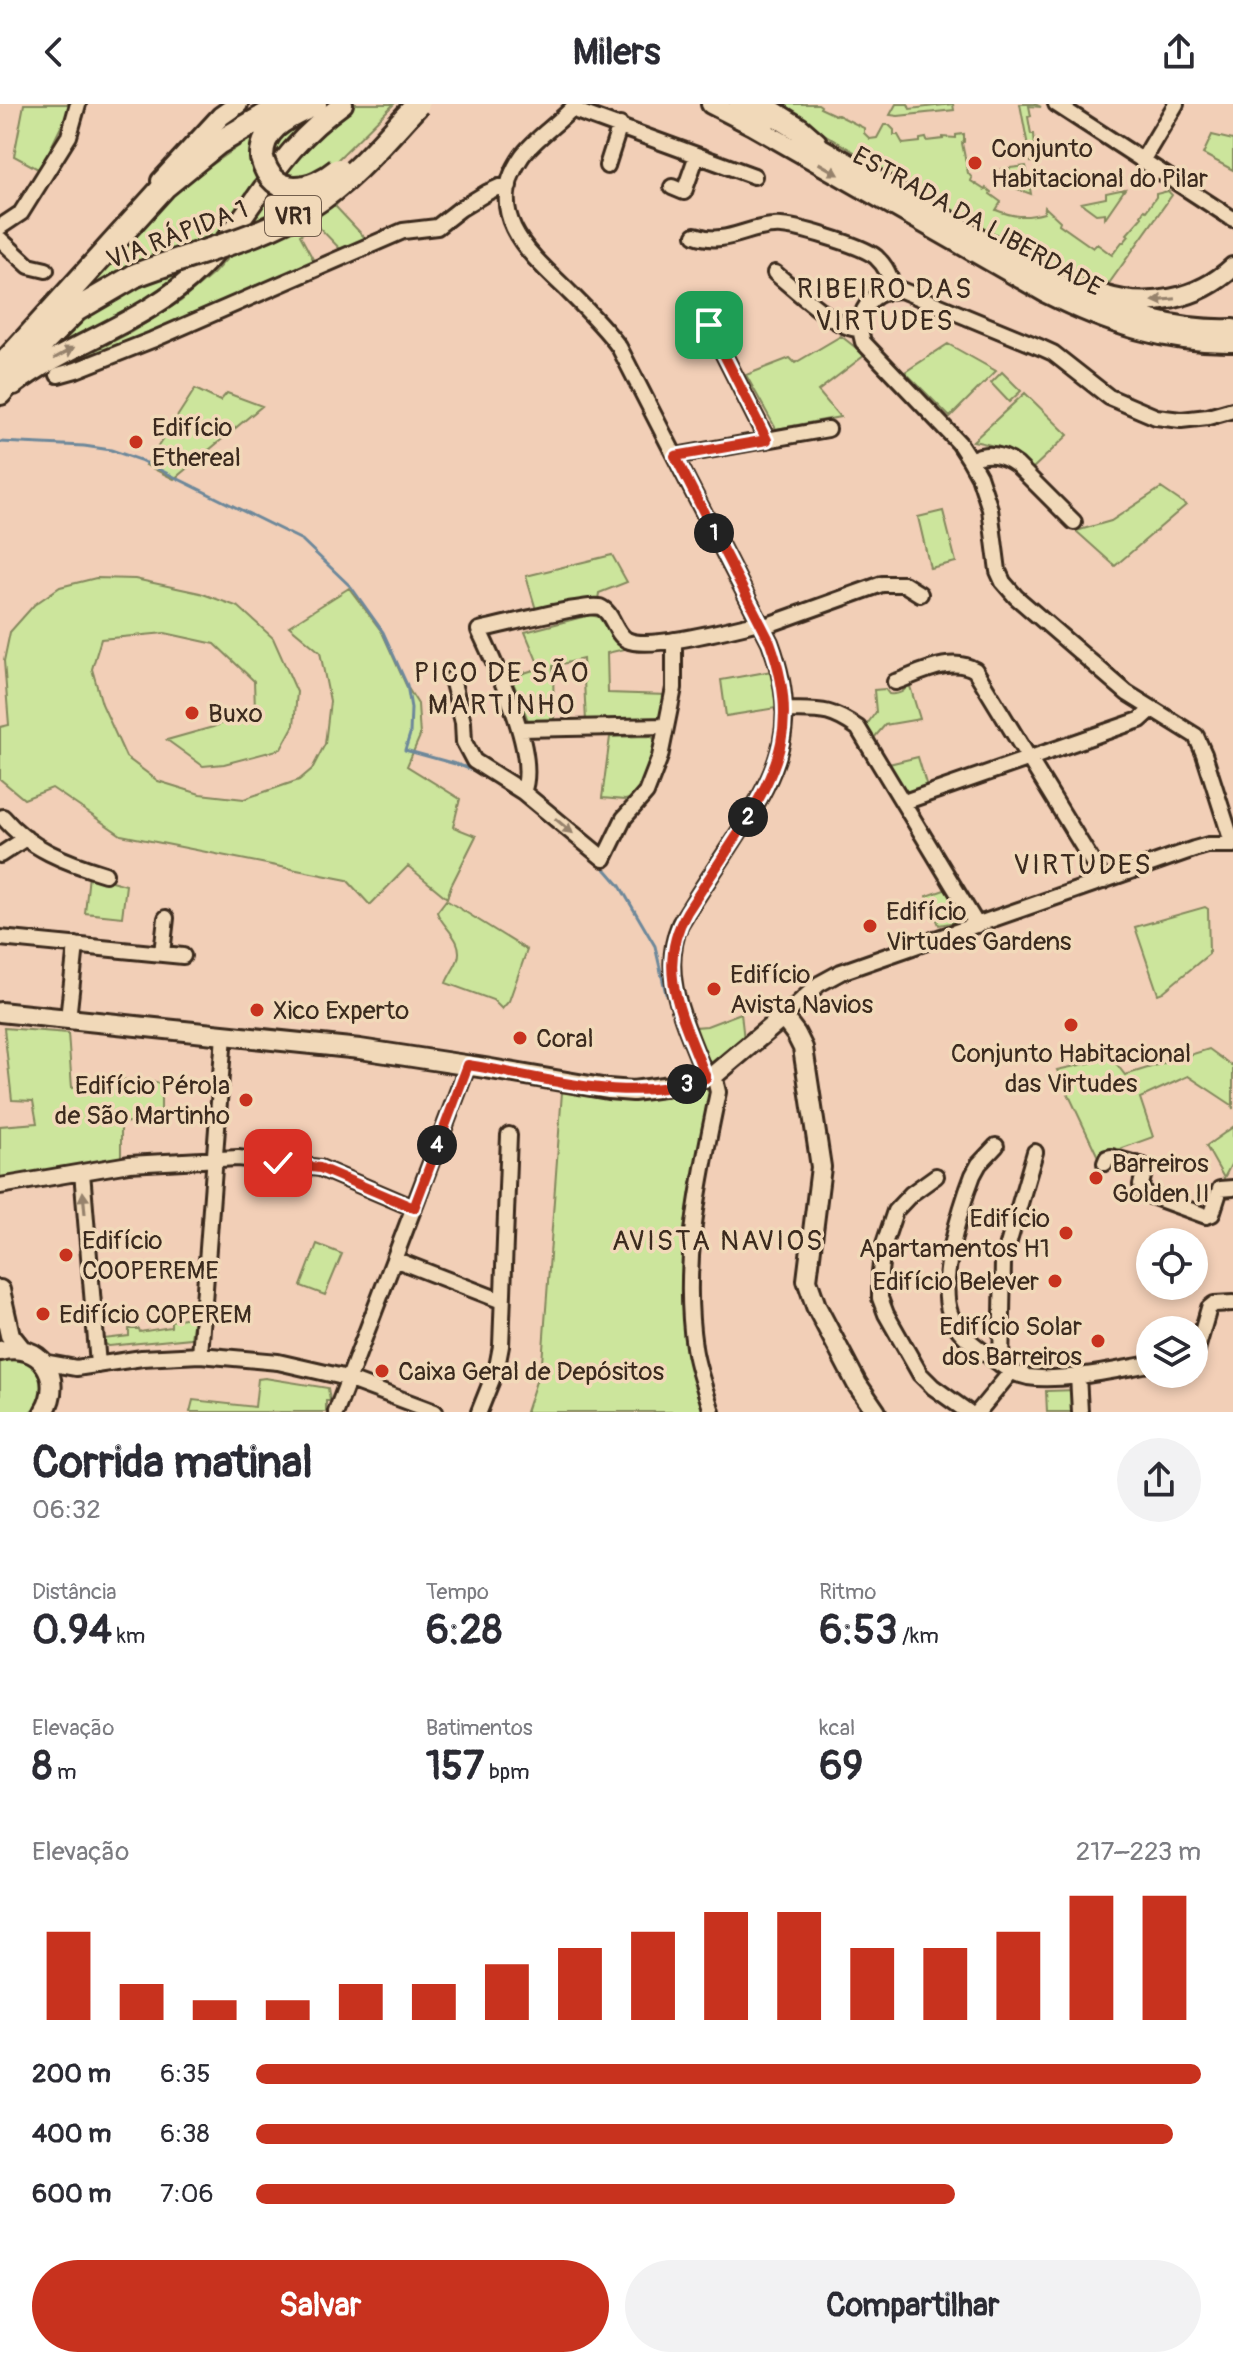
<!DOCTYPE html>
<html lang="pt">
<head>
<meta charset="utf-8">
<style>
  :root { --surface:#fff; --page:#f2f2f3; --text:#2b2b33; --muted:#7c7c81; --accent:#c8321e }
  body { margin:0; font-family:Pangolin,sans-serif; background:var(--page); color:var(--text); height:100vh; display:flex; flex-direction:column; font-size:30px; white-space:nowrap }
  * { box-sizing:border-box; margin:0 }
  p { font-size:26px; color:var(--muted) }
  .icon { flex:none; width:44px; height:44px; fill:none; stroke:currentColor; stroke-width:2; stroke-linecap:round; stroke-linejoin:round }
  .map { position:relative; height:1308px; overflow:hidden }
  .panel { display:flex; flex-direction:column; background:var(--surface); flex:1 }
  .panel>* { flex:none }
  .buttons { position:absolute; left:1136px; top:1124px; display:grid; gap:16px }
  .buttons a { display:grid; place-items:center; width:72px; height:72px; border-radius:50%; background:var(--surface); box-shadow:0 4px 12px #0003; font-size:40px }
  .pin { position:absolute; display:grid; place-items:center; width:68px; height:68px; color:#fff; margin:-34px; border-radius:16px; box-shadow:0 4px 12px #0006 }
  .km { position:absolute; width:40px; height:40px; margin:-20px; border-radius:50%; background:#222; color:#fff; font-size:22px; line-height:40px; text-align:center }
  .round { display:grid; place-items:center; flex:none; width:84px; height:84px; border-radius:42px; background:var(--page) }
  .headline { display:flex; align-items:center; justify-content:space-between; height:136px; padding:0 32px }
  h1 { font-size:44px; font-weight:800; line-height:60px }
  .metrics { display:grid; grid-template-columns:repeat(3,1fr); gap:12px; height:136px; padding:8px 32px }
  .metrics div { display:grid; align-content:center }
  .metrics b { font-size:40px; font-weight:800 }
  .metrics small { font-size:22px; font-weight:400 }
  .metrics p { font-size:22px }
  .chart { height:224px; padding:16px 32px }
  .chart p { display:flex; justify-content:space-between }
  .chart svg { width:100%; height:144px; margin-top:8px; stroke:var(--accent); stroke-width:6 }
  .action { display:flex; gap:16px; margin-top:auto; padding:16px 32px }
  .action a { flex:1; height:92px; border-radius:48px; background:var(--accent); color:#fff; font-size:32px; font-weight:800; line-height:92px; text-align:center }
  .action a+a { background:var(--page); color:var(--text) }
  ul { padding:0 32px; list-style:none; font-size:26px }
  li { display:grid; grid-template-columns:128px 96px 1fr; align-items:center; height:60px }
  li i { height:20px; border-radius:10px; background:var(--accent) }
  header { display:flex; justify-content:space-between; align-items:center; height:104px; padding:0 32px; background:var(--surface); font-size:36px; font-weight:800 }
  .map>svg:first-child { display:block }
</style>
</head>
<body>
<header><svg class="icon" aria-label="back" viewBox="0 0 24 24"><path d="M15 5l-7 7 7 7"/></svg>Milers<svg class="icon" aria-label="share" viewBox="0 0 24 24"><path d="M12 15V3M7 8l5-5 5 5M5 13v7h14v-7"/></svg></header>
<div class="map">
<svg width="1233" height="1308" viewBox="0 0 1233 1308">
  <rect width="100%" height="100%" fill="#f2cfb7"/>
  <filter id="ink" filterUnits="userSpaceOnUse"><feTurbulence type="fractalNoise" baseFrequency=".0125" numOctaves="2"/><feDisplacementMap in="SourceGraphic" scale="16" xChannelSelector="R" yChannelSelector="G"/><feConvolveMatrix kernelMatrix="1 2 1 2 8 2 1 2 1" color-interpolation-filters="sRGB"/></filter>
  <g filter="url(#ink)">
    <path fill="#cce59c" stroke="#84885d" stroke-width="2" d="M24,0H72L40,66L14,52Z
      M327,0H394L326,67L288,100L261,119L76,192L134,129L186,79L252,33Z
      M774,0H818L821,2L820,4L835,11L836,10L864,24V29L870,35L877,34L884,21H889L894,26V31H898L903,40L920,38V35L926,34L927,37L943,35V33L956,34V31L964,30V38L962,39L968,69L972,74L971,77L985,86L986,84L991,88L990,90L1001,98L996,106C1013,113 1026,114 1044,109L1045,103L1060,117L1059,120L1093,144L1097,140L1112,151L1122,138H1124L1129,132L1127,130L1142,113L1141,111L1144,106L1146,107L1156,93V90L1168,87L1172,91L1105,185L1053,163L960,111Z
      M896,0H908L910,5L953,0L954,6L898,12L890,11Z
      M1020,0H1035L1041,3L1029,2L1031,12L1028,13L1031,30H1034L1036,57L1031,58Z
      M1212,31L1233,36V66L1203,50Z
      M1026,62L1031,90L1015,84V74L1002,65Z
      M358,77L335,102L368,137L343,148L316,120L300,131L314,157L77,262L74,257L130,229L181,197L213,170L231,150L296,123Z
      M1125,85L1105,114V109L1096,110L1081,99L1106,94V89Z
      M193,165C148,198 101,228 48,245C91,205 133,176 193,165Z
      M841,232L865,251L818,287L840,313L776,325L746,271L790,254L795,259Z
      M948,240L996,267L950,313L905,268Z
      M1002,268L1021,287L1009,298L991,279Z
      M195,285L220,297L227,289L262,302L174,375L146,361Z
      M1025,289L1068,331L1032,365C1013,347 999,342 973,337Z
      M1161,384L1186,401L1115,462L1076,427L1111,417Z
      M943,407L956,458L930,464L918,413Z
      M612,451L627,478L599,489L598,496L537,509L526,472Z
      M96,474L135,475L200,489L239,503L273,534L297,588L294,621L281,645L224,660L203,662L167,636L213,623L255,605L254,577L215,540L165,529L101,535L92,565L102,600L126,653L158,677L200,690L244,695L299,676L312,665L325,640L330,597L320,548L289,522L349,484L382,528L406,581L418,600L420,632L407,662L460,695L453,723L476,732L451,782L447,794L408,762L370,801L347,776L121,731L52,684L24,695L0,675V623L9,621L4,557L10,528L34,501L60,483Z
      M590,511L599,513L613,534L625,545L607,549L608,589L667,591C666,597 665,605 662,610C653,621 602,618 586,618L583,555L553,562L554,619H529L511,573L540,564L525,528Z
      M772,567L776,604L726,612L721,576Z
      M909,579L920,615L885,621L873,635L865,623L876,608L874,586L885,585L889,590C900,591 904,588 909,579Z
      M649,632L654,634C658,653 646,676 638,693L625,696L602,694L610,633Z
      M918,653L927,683L906,688L889,660Z
      M89,771L126,781L122,813L85,809Z
      M950,784C956,795 967,806 962,817L939,821L927,792Z
      M446,796L527,846L509,897L502,905L493,896L446,879C449,871 456,862 458,855C464,835 442,823 437,808Z
      M1205,803L1208,805L1209,850L1163,888L1158,890L1135,823Z
      M741,909L744,936L716,959L709,958L706,954L695,923L707,922Z
      M4,924L68,929L72,984L119,975L161,979V1015L121,1019V1057L0,1074V1022L37,1019L33,997L12,996Z
      M1209,945L1231,961L1233,959V1005L1232,1001L1188,972L1140,994L1153,1033L1098,1053L1057,966L1112,954L1125,971Z
      M706,984L709,989L684,1125L687,1243L711,1308H526L542,1259L562,988L605,994L652,993Z
      M1233,1023V1057L1224,1074L1206,1042Z
      M317,1140L342,1150L325,1191L301,1182Z
      M188,1213L194,1214L191,1234L109,1242L104,1239L103,1235L129,1232V1225H139L140,1228L171,1223V1217Z
      M20,1253C46,1265 52,1288 30,1308H0V1256Z
      M265,1274L328,1284L330,1297H326V1308H190L193,1296L255,1303L258,1275Z
      M1076,1286V1308H1047L1046,1287Z"/>
    <g fill="none" stroke-linecap="round" stroke-linejoin="round">
      <path stroke="#6d889a" stroke-width="3" d="M0,338L84,342L111,346L140,356L302,436L351,483L383,528L407,581L411,604L410,630L405,646L459,661L483,670
        M600,759L620,782L655,842L666,890"/>
      <g stroke="#3b2a1e" stroke-width="20">
        <path id="minor" d="M576,0C560,19 537,32 522,52C483,108 526,147 565,184C584,203 603,221 619,243L770,538C800,619 781,663 737,731C718,761 698,790 680,820C658,874 688,924 706,974
          M1056,0L1233,115
          M573,3L579,8L754,72
          M1142,57L1176,0
          M607,62L620,21
          M672,83L684,88L697,51
          M0,123L21,109L69,32L78,0
          M695,131C725,142 746,123 774,122C792,120 863,142 876,153C886,162 891,173 893,186
          M0,135L29,162L46,166
          M775,169C794,184 836,226 860,225
          M709,221L767,336
          M58,271L76,266L152,236L403,127L437,123L460,105L488,88L499,83L509,82
          M675,352L828,325
          M970,356C987,347 1002,350 1017,361L1074,418
          M762,523L882,480H904L920,490
          M452,575L463,618L464,638L474,657L523,688L604,755L624,714L646,689L660,653L674,584V536
          M895,578C919,570 951,551 975,566L1104,777
          M784,606C819,607 828,603 858,624L977,821
          M520,625L666,622
          M523,688C539,650 496,563 479,526C498,522 586,499 600,503C613,508 614,529 627,536C649,547 733,524 760,518
          M904,698L1128,620L1140,616L1151,606
          M3,713C28,744 68,759 105,770
          M1233,741L1204,650L1196,632L1127,589L1016,493L1003,478L998,467L990,405L979,372L970,356L959,339L863,238C854,209 870,186 901,186L1042,244L1053,249L1109,293L1156,313L1181,316L1208,313L1233,306
          M0,751L26,734
          M0,834L183,852
          M162,849L166,814
          M783,913L819,880L841,868L1194,745L1208,741H1233
          M68,915L76,841
          M996,1042L979,1060L973,1071C961,1102 938,1177 950,1209C956,1227 970,1238 985,1249C999,1259 1011,1270 1028,1273C1062,1278 1115,1266 1150,1260
          M1105,1059L1107,1054L1111,1053L1143,1062L1145,1064L1141,1081L1143,1089L1206,1112L1212,1110L1220,1085L1233,1084
          M82,1068L98,1261
          M936,1072L911,1090L895,1107L883,1143L880,1168V1194L886,1210L920,1270L933,1283L968,1308
          M0,1082L129,1060L238,1054L320,1064L414,1104
          M394,1155L502,1197
          M200,1251L224,931
          M1194,1256L1209,1204L1214,1200L1233,1199
          M43,1258L76,1264L142,1254L200,1251L278,1258L339,1272L435,1308
          M1001,1261L1003,1158L1035,1048
          M1078,1271L1080,1308
          M336,1308L468,961
          M479,1308L497,1263L501,1242L509,1031
          M712,1308C706,1287 697,1265 694,1243C681,1156 701,1072 718,988L714,971
          M978,1308L1011,1268"/>
      </g>
      <g stroke="#3b2a1e" stroke-width="24">
        <path id="major" d="M711,0L752,21L1046,189C1106,219 1165,239 1233,238
          M739,0L769,15
          M802,33L1075,188C1126,211 1176,227 1233,225
          M161,77L221,12L238,0
          M1103,191C1147,205 1198,196 1233,163
          M14,281C72,237 148,218 200,165C236,129 260,83 293,45C308,28 325,13 343,0
          M0,908L360,945L485,964L608,985L633,987L678,981L714,971L783,913L796,930L803,944L821,1063L807,1176L816,1202L857,1280L876,1308
          M0,1186L10,1231L22,1246
          M0,1247C40,1237 65,1273 44,1308"/>
      </g>
      <g stroke="#3b2a1e" stroke-width="28">
        <path id="highway" d="M759,0L799,25L815,39
          M262,54C261,22 291,12 315,0
          M0,264L164,83L218,39L285,0
          M0,289L44,238L76,206L136,171"/>
      </g>
      <use href="#minor" stroke="#f1d9b9" stroke-width="14"/>
      <use href="#major" stroke="#f1d9b9" stroke-width="18"/>
      <use href="#highway" stroke="#f1d9b9" stroke-width="22"/>
      <g stroke="#3b2a1e" stroke-width="28" stroke-linecap="butt">
        <path id="highway-bridge" d="M262,54C273,97 313,87 338,66
          M136,171C195,148 258,136 312,101C353,75 385,35 418,0"/>
      </g>
      <use href="#highway-bridge" stroke="#f1d9b9" stroke-width="22"/>
    </g>
    <defs><path id="oneway-solid" d="M-6-.8H1V-3.2L6.5 0L1 3.2V.8H-6Z" transform="scale(2)"/></defs>
    <g fill="#96826c">
      <use href="#oneway-solid" transform="translate(829 65) rotate(30)"/>
      <use href="#oneway-solid" transform="translate(1164 196) rotate(174)"/>
      <use href="#oneway-solid" transform="translate(64 249) rotate(-29)"/>
      <use href="#oneway-solid" transform="translate(564 722) rotate(40)"/>
      <use href="#oneway-solid" transform="translate(84 1099) rotate(-95)"/>
    </g>
  </g>
  <g fill="none" stroke-linecap="round" stroke-linejoin="round" filter="url(#ink)">
    <g stroke="#fff" stroke-width="16">
      <path id="route" d="M278,1059L320,1064L414,1104L468,961C545,973 628,1002 706,974C685,917 653,866 687,808C704,782 721,756 738,730C781,662 799,618 770,538L675,352L767,336L709,221"/>
    </g>
    <use href="#route" stroke="#c8321e" stroke-width="10"/>
  </g>
  <g fill="#c8321e" stroke="#f1d9b9" stroke-width="3">
    <circle cx="975" cy="59" r="8"/>
    <circle cx="136" cy="338" r="8"/>
    <circle cx="192" cy="609" r="8"/>
    <circle cx="870" cy="822" r="8"/>
    <circle cx="714" cy="885" r="8"/>
    <circle cx="257" cy="906" r="8"/>
    <circle cx="1071" cy="921" r="8"/>
    <circle cx="520" cy="934" r="8"/>
    <circle cx="246" cy="996" r="8"/>
    <circle cx="1096" cy="1074" r="8"/>
    <circle cx="1066" cy="1129" r="8"/>
    <circle cx="66" cy="1151" r="8"/>
    <circle cx="1055" cy="1177" r="8"/>
    <circle cx="43" cy="1210" r="8"/>
    <circle cx="1098" cy="1237" r="8"/>
    <circle cx="382" cy="1267" r="8"/>
  </g>
  <g text-anchor="middle" stroke-width="7" stroke-linejoin="round" paint-order="stroke">
    <rect fill="#f1d9b9" stroke="#725e4c" stroke-width="2" x="265" y="92" width="56" height="40" rx="6"/>
    <g font-size="24" font-weight="bold" fill="#3b2a1e">
      <text x="293" y="120">VR1</text>
    </g>
    <g font-size="26" fill="#3b2a1e" stroke="#f1d9b9" text-anchor="start">
      <text x="991" y="53">Conjunto<tspan x="991" dy="30">Habitacional do Pilar</tspan></text>
      <text x="152" y="332">Edifício<tspan x="152" dy="30">Ethereal</tspan></text>
      <text x="208" y="618">Buxo</text>
      <text x="886" y="816">Edifício<tspan x="886" dy="30">Virtudes Gardens</tspan></text>
      <text x="730" y="879">Edifício<tspan x="730" dy="30">Avista Navios</tspan></text>
      <text x="273" y="915">Xico Experto</text>
      <text x="536" y="943">Coral</text>
      <text x="1071" y="958" text-anchor="middle">Conjunto Habitacional<tspan x="1071" dy="30">das Virtudes</tspan></text>
      <text x="230" y="990" text-anchor="end">Edifício Pérola<tspan x="230" dy="30">de São Martinho</tspan></text>
      <text x="1112" y="1068">Barreiros<tspan x="1112" dy="30">Golden II</tspan></text>
      <text x="1050" y="1123" text-anchor="end">Edifício<tspan x="1050" dy="30">Apartamentos H1</tspan></text>
      <text x="82" y="1145">Edifício<tspan x="82" dy="30">COOPEREME</tspan></text>
      <text x="1039" y="1186" text-anchor="end">Edifício Belever</text>
      <text x="59" y="1219">Edifício COPEREM</text>
      <text x="1082" y="1231" text-anchor="end">Edifício Solar<tspan x="1082" dy="30">dos Barreiros</tspan></text>
      <text x="398" y="1276">Caixa Geral de Depósitos</text>
    </g>
    <g font-size="26" fill="#3b2a1e" stroke="#f1d9b9">
      <text transform="translate(978 117) rotate(29)" y="9">ESTRADA DA LIBERDADE</text>
      <text transform="translate(177 130) rotate(-21)" y="9">VIA RÁPIDA 1</text>
    </g>
    <g font-size="28" letter-spacing="2" fill="#3b2a1e" stroke="#f1d9b9">
      <text x="885" y="194">RIBEIRO DAS<tspan x="885" dy="32">VIRTUDES</tspan></text>
      <text x="502" y="578">PICO DE SÃO<tspan x="502" dy="32">MARTINHO</tspan></text>
      <text x="1083" y="770">VIRTUDES</text>
      <text x="718" y="1146">AVISTA NAVIOS</text>
    </g>
  </g>
</svg>
<div class="buttons">
<a><svg class="icon" aria-label="locate" viewBox="0 0 24 24"><circle cx="12" cy="12" r="6"/><path d="M12 2v4M12 18v4M2 12h4M18 12h4"/></svg></a>
<a><svg class="icon" aria-label="layers" viewBox="0 0 24 24"><path d="M12 4l9 5-9 5-9-5zM3 14l9 5 9-5"/></svg></a>
</div>
<div class="pin" style="left:709px;top:221px;background:#1e9e55"><svg class="icon" aria-label="arrive" viewBox="0 0 24 24"><path d="M6 21V4h12l-3 4 3 4H6"/></svg></div>
<div class="pin" style="left:278px;top:1059px;background:#d93025"><svg class="icon" aria-label="check" viewBox="0 0 24 24"><path d="M5 12l5 5 9-10"/></svg></div>
<b class="km" style="left:714px;top:429px">1</b>
<b class="km" style="left:748px;top:713px">2</b>
<b class="km" style="left:687px;top:980px">3</b>
<b class="km" style="left:437px;top:1041px">4</b>
</div>
<section class="panel">
<div class="headline"><div><h1>Corrida matinal</h1><p>06:32</p></div><a class="round"><svg class="icon" aria-label="share" viewBox="0 0 24 24"><path d="M12 15V3M7 8l5-5 5 5M5 13v7h14v-7"/></svg></a></div>
<div class="metrics">
<div><p>Distância</p><b>0.94<small> km</small></b></div>
<div><p>Tempo</p><b>6:28</b></div>
<div><p>Ritmo</p><b>6:53<small> /km</small></b></div>
</div>
<div class="metrics">
<div><p>Elevação</p><b>8<small> m</small></b></div>
<div><p>Batimentos</p><b>157<small> bpm</small></b></div>
<div><p>kcal</p><b>69</b></div>
</div>
<div class="chart"><p><span>Elevação</span>217–223 m</p>
<svg viewBox="0 0 160 44" preserveAspectRatio="none"><path d="M5 44V17M15 44V33M25 44V38M35 44V38M45 44V33M55 44V33M65 44V27M75 44V22M85 44V17M95 44V11M105 44V11M115 44V22M125 44V22M135 44V17M145 44V6M155 44V6"/></svg>
</div>
<ul>
<li><b>200 m</b>6:35<i style="width:100%"></i></li>
<li><b>400 m</b>6:38<i style="width:97%"></i></li>
<li><b>600 m</b>7:06<i style="width:74%"></i></li>
</ul>
<div class="action"><a>Salvar</a><a>Compartilhar</a></div>
</section>
</body>
</html>
